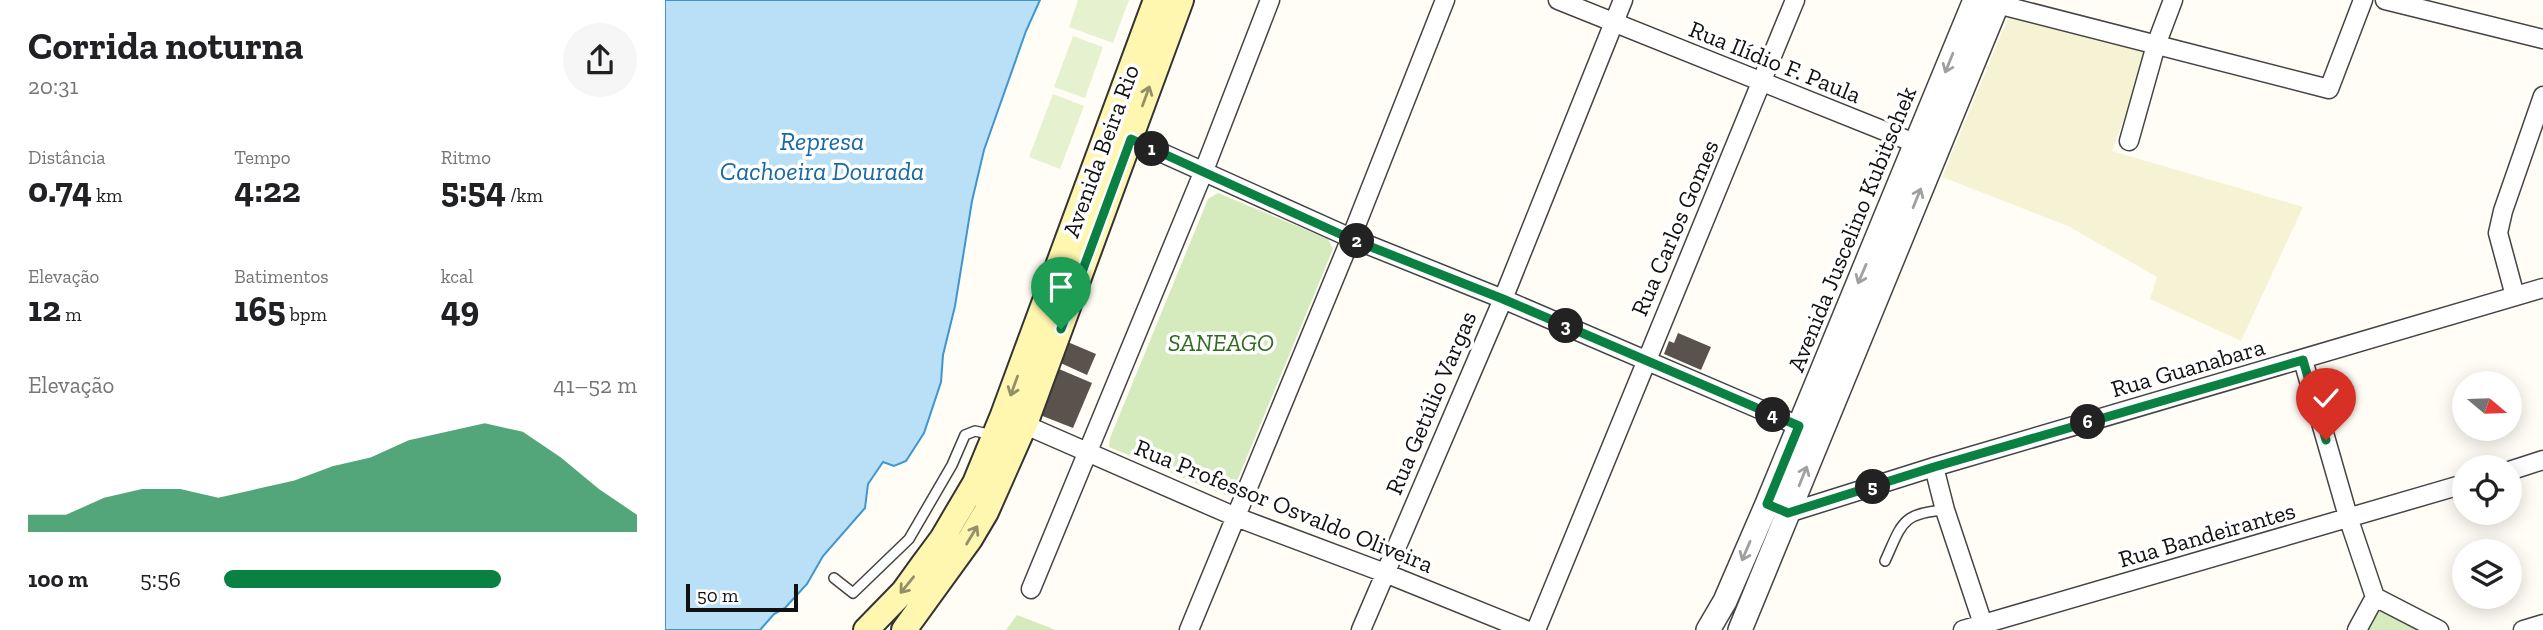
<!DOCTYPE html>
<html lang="pt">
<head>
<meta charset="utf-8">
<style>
  :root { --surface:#fff; --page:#f6f6f6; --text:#202124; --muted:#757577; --accent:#0b8043 }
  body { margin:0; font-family:"Zilla Slab",serif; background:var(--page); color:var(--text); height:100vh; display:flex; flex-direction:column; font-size:26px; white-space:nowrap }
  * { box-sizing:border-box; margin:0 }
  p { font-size:23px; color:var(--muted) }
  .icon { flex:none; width:38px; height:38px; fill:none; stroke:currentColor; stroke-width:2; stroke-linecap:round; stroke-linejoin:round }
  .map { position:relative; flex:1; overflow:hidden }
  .sheet { display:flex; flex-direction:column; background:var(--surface); width:665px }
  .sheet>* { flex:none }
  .needle { width:46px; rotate:109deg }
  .buttons { position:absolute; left:1787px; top:371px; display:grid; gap:14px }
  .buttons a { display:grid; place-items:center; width:70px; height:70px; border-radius:50%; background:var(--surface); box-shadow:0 4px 18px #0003; font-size:35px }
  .scale { position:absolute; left:21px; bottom:18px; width:112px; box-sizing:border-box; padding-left:7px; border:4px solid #111; border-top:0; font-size:19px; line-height:24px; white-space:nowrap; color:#111; -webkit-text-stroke:5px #fff; paint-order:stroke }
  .pin { position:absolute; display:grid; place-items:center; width:60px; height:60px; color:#fff; margin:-72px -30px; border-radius:50% 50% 50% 0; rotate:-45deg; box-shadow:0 0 7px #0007 }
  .pin .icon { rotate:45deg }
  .km { position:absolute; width:35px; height:35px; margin:-18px; border-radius:50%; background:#222; color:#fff; font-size:19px; line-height:35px; text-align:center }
  .round { display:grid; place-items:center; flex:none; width:74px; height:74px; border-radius:37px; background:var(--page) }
  .headline { display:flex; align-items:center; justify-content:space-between; height:119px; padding:0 28px }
  h1 { font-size:38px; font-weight:700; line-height:52px }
  .stats { display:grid; grid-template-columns:repeat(3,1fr); gap:10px; height:119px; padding:7px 28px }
  .stats div { display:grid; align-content:center }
  .stats b { font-size:35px; font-weight:700 }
  .stats small { font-size:19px; font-weight:400 }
  .stats p { font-size:19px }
  .chart { height:196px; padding:14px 28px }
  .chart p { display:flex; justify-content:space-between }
  .chart svg { width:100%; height:126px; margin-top:7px; fill:var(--accent); opacity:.7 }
  ul { padding:0 28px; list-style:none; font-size:23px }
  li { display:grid; grid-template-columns:112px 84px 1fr; align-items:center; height:52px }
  li i { height:18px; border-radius:9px; background:var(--accent) }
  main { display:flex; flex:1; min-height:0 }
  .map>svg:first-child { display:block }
</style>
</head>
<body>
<main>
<section class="sheet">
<div class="headline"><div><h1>Corrida noturna</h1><p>20:31</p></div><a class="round"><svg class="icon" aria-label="share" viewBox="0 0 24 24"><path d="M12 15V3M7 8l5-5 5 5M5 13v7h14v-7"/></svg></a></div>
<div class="stats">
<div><p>Distância</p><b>0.74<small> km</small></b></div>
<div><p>Tempo</p><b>4:22</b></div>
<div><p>Ritmo</p><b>5:54<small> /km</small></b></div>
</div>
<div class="stats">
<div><p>Elevação</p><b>12<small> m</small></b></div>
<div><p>Batimentos</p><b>165<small> bpm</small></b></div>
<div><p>kcal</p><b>49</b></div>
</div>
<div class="chart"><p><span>Elevação</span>41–52 m</p>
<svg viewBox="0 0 160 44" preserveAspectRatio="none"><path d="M0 44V38L10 38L20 32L30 29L40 29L50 32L60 29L70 26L80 21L90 18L100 12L110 9L120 6L130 9L140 18L150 29L160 38V44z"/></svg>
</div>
<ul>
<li><b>100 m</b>5:56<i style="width:67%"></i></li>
</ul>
</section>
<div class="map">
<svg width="1878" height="630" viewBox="0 0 1878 630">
  <rect width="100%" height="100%" fill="#fffdf5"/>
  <path fill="#f6f3d4" d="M1343,18L1486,47L1447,151L1638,207L1576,341L1485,299L1492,277L1403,226L1277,177Z"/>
  <path fill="#d5ebbd" d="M553,193L663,239L668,249L567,493L560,495L444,447L445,438L543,199Z
    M1718,607L1755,630H1700L1710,608Z
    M352,615L391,630H341Z"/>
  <path fill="#e6f2cf" d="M413,0H464L448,43L404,27Z
    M408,36L438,47L420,98L389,87Z
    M388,94L419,106L395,169L364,157Z"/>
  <path fill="#b9e0f7" stroke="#3f96cf" stroke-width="2" d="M0,0H375L361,31L319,150L307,201L290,306L278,355L276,382L259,433L241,461L229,466L218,462L203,484L200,508L158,556L142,584L120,608L109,614L95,630H0Z"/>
  <path fill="#5a524d" d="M1013,333L1046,347L1036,370L999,354L1004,341L1009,343Z
    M398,340L431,354L422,375L389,360Z
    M394,369L427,383L408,428L375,415Z"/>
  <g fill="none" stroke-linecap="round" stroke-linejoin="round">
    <g stroke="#444" stroke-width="12">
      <path id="service" d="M1220,561C1237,524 1236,513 1280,510
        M169,578L188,593L244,539L287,465L300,435L310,431L328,435"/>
    </g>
    <g stroke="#444" stroke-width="21">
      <path id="minor" d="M893,0L1262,148
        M1720,0L1878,39
        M1332,4L1664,89L1698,0
        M466,139L686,238L838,299L1134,426
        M1464,141L1491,45L1508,0
        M1850,296L1833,233L1838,211L1878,96
        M1638,360L1684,520L1710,597
        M349,420L571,517L720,573L861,630
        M1269,467L1280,510L1320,630
        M1844,471L1878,460
        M1117,511L1123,513L1269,467L1878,288
        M366,589L538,173L605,0
        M524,630L686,238L780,0
        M696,630L838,299L958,0
        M871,630L1130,0
        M1298,630L1799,484
        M1692,630L1710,597L1774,630
        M1858,630L1878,624"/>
    </g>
    <g stroke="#444" stroke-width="26">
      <path id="tertiary" d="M1043,630L1060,601L1102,504L1310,0
        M1075,630L1334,0"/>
    </g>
    <g stroke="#333" stroke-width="28">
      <path id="secondary" d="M201,630L239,591L257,566L277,539L310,483L338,415L491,0
        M239,630L305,539L321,512L360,424L516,0"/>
    </g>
    <use href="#service" stroke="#fff" stroke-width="9"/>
    <use href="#minor" stroke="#fff" stroke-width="18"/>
    <use href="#tertiary" stroke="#fff" stroke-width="23"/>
    <use href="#secondary" stroke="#fff6b0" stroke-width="24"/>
  </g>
  <defs><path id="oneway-shaft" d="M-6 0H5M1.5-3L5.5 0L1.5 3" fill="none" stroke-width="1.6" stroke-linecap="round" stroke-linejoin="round" transform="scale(1.75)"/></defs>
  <g stroke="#a0a0a0">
    <use href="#oneway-shaft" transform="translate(1284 63) rotate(112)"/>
    <use href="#oneway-shaft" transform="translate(1252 198) rotate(-68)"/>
    <use href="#oneway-shaft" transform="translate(1197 274) rotate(113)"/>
    <use href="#oneway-shaft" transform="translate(1138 476) rotate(-68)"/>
    <use href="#oneway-shaft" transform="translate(1081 551) rotate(113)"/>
  </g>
  <g stroke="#948f68">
    <use href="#oneway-shaft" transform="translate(481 96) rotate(-70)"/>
    <use href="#oneway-shaft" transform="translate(349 386) rotate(110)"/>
    <use href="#oneway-shaft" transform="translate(307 535) rotate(-59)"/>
    <use href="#oneway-shaft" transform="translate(242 585) rotate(129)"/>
  </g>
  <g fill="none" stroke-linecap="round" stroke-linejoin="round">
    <g stroke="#fff" stroke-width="14">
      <path id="route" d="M396,329L466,139L686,239L838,299L1134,426L1102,504L1123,513L1269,467L1638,360L1661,440"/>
    </g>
    <use href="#route" stroke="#0b8043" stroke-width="9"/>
  </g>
  <g text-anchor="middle" stroke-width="7" stroke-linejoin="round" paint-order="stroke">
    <g font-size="24" fill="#111" stroke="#fff">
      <text transform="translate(1110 62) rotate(22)" y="8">Rua Ilídio F. Paula</text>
      <text transform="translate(436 151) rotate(-70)" y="8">Avenida Beira Rio</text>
      <text transform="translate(1010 228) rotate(-67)" y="8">Rua Carlos Gomes</text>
      <text transform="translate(1187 229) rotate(-68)" y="8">Avenida Juscelino Kubitschek</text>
      <text transform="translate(1523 368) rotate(-16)" y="8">Rua Guanabara</text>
      <text transform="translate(766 403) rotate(-67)" y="8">Rua Getúlio Vargas</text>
      <text transform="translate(619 506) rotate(22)" y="8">Rua Professor Osvaldo Oliveira</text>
      <text transform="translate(1542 535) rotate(-16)" y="8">Rua Bandeirantes</text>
    </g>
    <g font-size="24" font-style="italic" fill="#2f6b1f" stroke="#fff">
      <text x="556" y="351">SANEAGO</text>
    </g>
    <g font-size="26" font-style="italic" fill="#1768a6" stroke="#fff">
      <text x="157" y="150">Represa<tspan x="157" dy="30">Cachoeira Dourada</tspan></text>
    </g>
  </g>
</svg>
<div class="buttons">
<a><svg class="needle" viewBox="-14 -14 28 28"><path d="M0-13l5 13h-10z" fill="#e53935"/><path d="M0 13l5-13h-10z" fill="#757577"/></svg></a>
<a><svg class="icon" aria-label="locate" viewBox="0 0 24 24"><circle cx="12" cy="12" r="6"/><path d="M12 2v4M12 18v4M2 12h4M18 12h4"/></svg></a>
<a><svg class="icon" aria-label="layers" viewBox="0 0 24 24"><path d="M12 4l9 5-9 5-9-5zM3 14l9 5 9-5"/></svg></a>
</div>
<div class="scale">50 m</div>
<div class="pin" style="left:396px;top:329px;background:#1e9e55"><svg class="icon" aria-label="arrive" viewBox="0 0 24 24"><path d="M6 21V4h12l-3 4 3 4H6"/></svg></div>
<div class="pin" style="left:1661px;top:440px;background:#d93025"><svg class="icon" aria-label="check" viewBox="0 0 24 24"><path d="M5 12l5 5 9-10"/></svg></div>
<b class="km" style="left:487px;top:149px">1</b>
<b class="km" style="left:692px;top:241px">2</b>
<b class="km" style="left:901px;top:326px">3</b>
<b class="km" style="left:1108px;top:415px">4</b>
<b class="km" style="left:1208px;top:487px">5</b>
<b class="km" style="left:1423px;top:422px">6</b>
</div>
</main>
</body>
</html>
